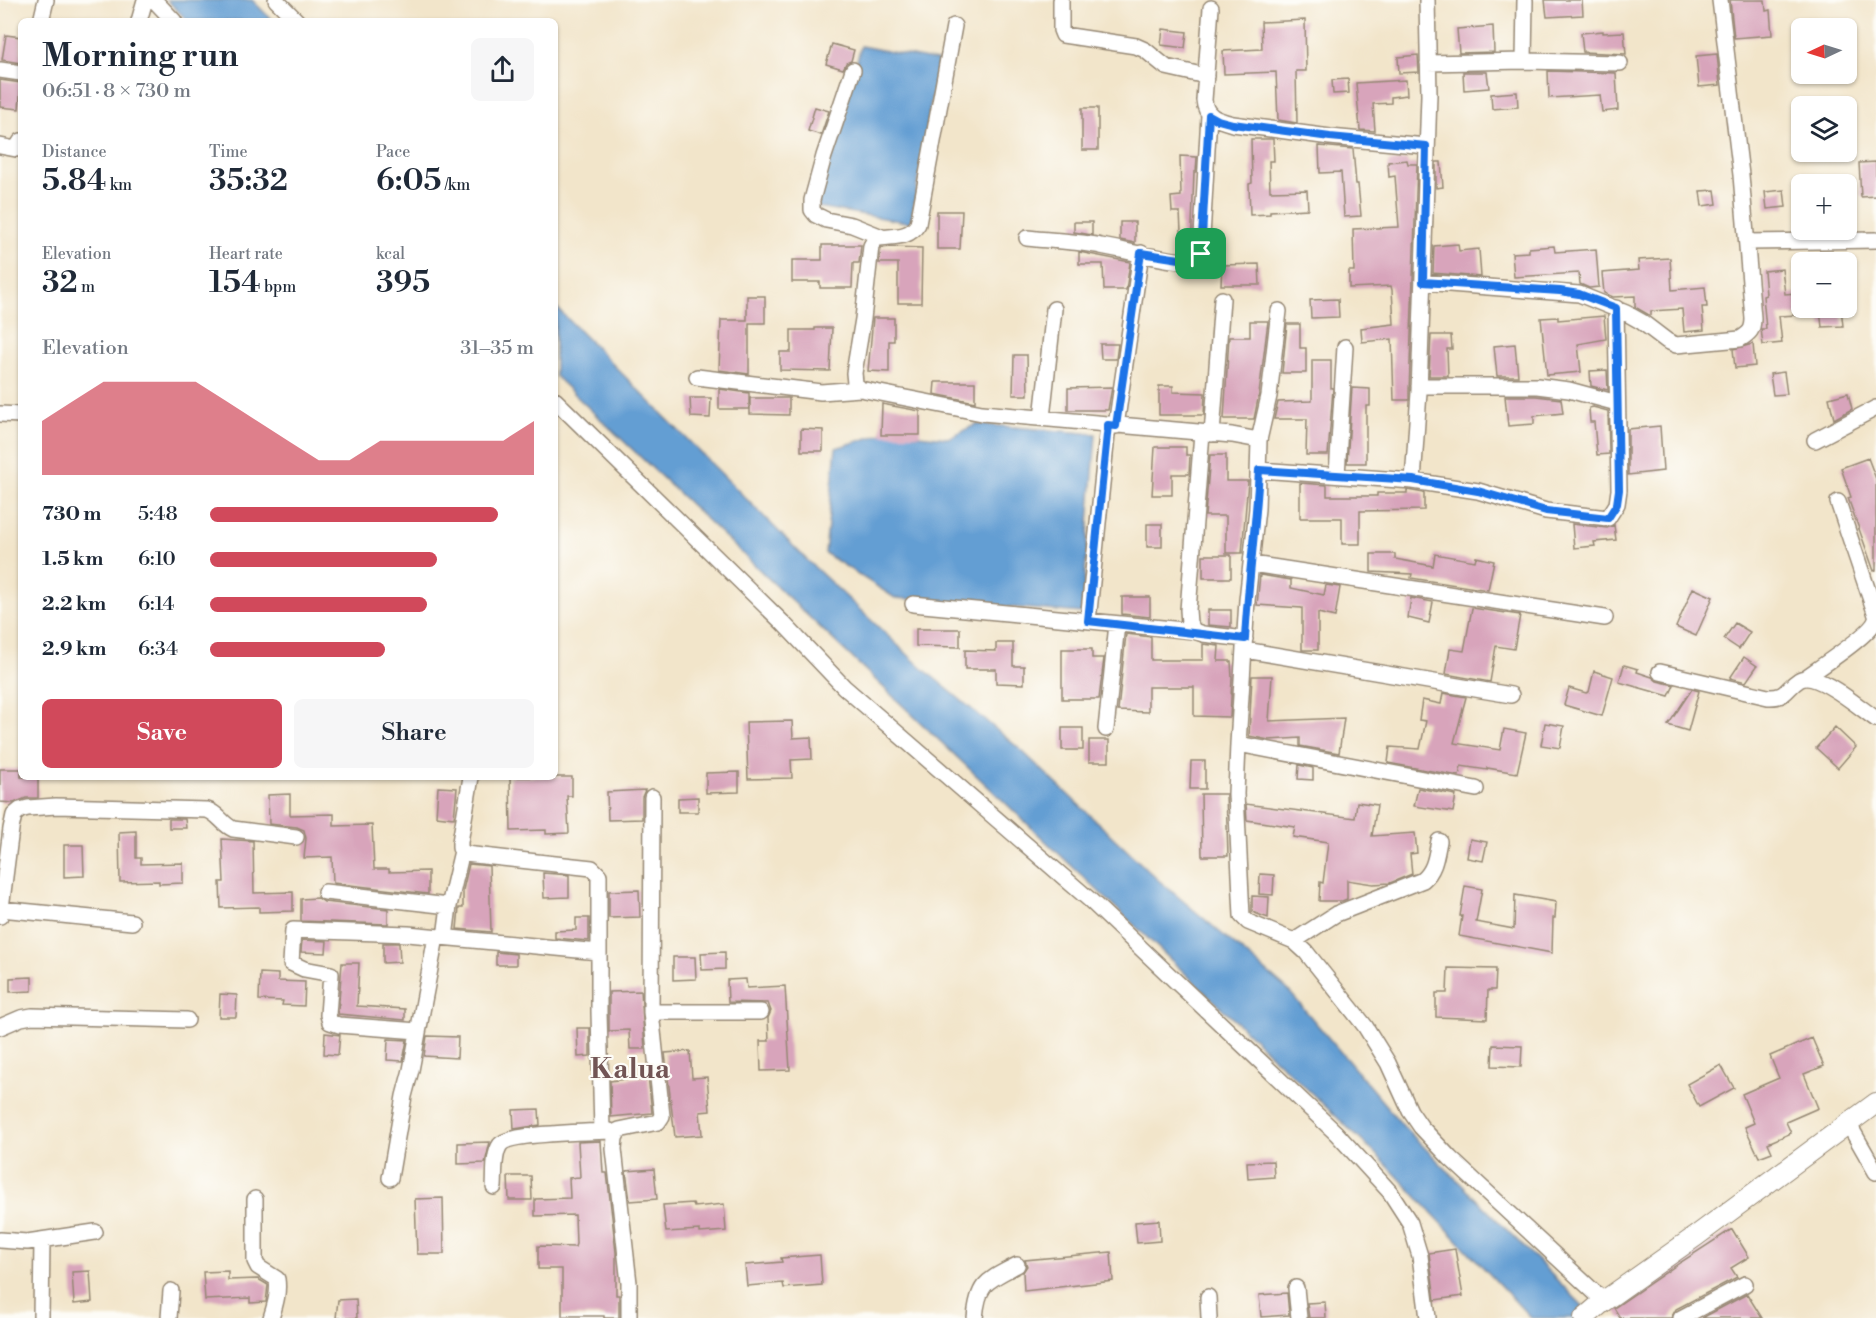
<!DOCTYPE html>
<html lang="en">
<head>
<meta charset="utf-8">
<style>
  :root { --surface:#fff; --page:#f6f6f7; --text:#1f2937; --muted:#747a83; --accent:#d1495b }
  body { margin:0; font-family:"Libre Bodoni",serif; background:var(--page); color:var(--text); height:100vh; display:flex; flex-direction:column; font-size:22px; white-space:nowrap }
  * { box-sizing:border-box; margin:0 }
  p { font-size:20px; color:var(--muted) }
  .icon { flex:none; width:33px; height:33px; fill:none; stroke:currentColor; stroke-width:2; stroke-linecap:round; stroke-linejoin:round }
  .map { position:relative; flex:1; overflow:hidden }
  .panel { position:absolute; left:18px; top:18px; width:540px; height:762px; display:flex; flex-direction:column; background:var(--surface); border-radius:9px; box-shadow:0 2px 4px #0004 }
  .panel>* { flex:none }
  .needle { width:39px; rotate:266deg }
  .buttons { position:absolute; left:1791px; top:18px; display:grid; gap:12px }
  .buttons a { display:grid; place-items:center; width:66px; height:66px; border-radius:9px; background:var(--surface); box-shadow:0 2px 4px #0004; font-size:30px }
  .pin { position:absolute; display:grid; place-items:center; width:51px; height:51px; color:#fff; margin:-26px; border-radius:12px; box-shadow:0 3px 9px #0006 }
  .round { display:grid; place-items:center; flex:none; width:63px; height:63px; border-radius:9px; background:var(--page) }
  .headline { display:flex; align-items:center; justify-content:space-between; height:102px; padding:0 24px }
  h1 { font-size:33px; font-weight:600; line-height:45px }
  .metrics { display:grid; grid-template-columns:repeat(3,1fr); gap:9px; height:102px; padding:6px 24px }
  .metrics div { display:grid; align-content:center }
  .metrics b { font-size:30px; font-weight:600 }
  .metrics small { font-size:16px; font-weight:400 }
  .metrics p { font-size:16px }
  .chart { height:168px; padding:12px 24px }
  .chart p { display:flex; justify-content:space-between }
  .chart svg { width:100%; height:108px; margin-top:6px; fill:var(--accent); opacity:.7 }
  .button { display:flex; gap:12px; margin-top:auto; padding:12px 24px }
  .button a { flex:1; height:69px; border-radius:9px; background:var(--accent); color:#fff; font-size:24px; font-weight:600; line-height:69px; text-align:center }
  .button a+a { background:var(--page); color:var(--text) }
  ul { padding:0 24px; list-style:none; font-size:20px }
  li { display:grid; grid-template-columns:96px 72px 1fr; align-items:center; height:45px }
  li i { height:15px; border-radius:8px; background:var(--accent) }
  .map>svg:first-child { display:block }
</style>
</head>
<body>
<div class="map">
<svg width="1876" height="1318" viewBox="0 0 1876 1318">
  <rect width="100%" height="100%" fill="#fdfcf7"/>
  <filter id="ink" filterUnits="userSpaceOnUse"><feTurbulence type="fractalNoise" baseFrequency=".0167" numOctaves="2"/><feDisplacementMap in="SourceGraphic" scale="12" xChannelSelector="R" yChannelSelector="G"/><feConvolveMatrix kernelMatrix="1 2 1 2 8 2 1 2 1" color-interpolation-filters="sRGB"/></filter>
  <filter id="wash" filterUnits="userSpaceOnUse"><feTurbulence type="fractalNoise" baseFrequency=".008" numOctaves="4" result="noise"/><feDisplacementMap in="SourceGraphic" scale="24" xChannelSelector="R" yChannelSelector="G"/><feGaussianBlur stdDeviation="1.35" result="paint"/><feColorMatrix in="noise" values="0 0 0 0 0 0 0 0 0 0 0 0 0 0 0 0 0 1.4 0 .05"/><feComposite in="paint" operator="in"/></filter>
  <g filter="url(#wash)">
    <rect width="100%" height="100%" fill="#f2e5ca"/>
    <path fill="#639ed3" stroke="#4f6478" stroke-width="1.5" d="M167,0H252L273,21H188Z
      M861,46L938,61L911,223L817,207Z
      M555,306L808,561L921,667L1021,750L1156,878L1288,990L1404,1127L1595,1318H1531L1382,1160L555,376Z
      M977,424L1096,434L1082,613L895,598L825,553L836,448L888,432L948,438Z"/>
    <g id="blocks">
      <path fill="#d8a4bb" d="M1545,0H1582L1583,15L1547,17Z
        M1730,0H1765L1766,11L1770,10L1772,35L1734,38Z
        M1305,20L1306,71H1296L1297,123L1278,120L1276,72L1224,74L1223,51L1262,49L1261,22Z
        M1493,26L1494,52L1459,53L1457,29Z
        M1163,29L1187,32L1185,48L1161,45Z
        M1603,31V33L1624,32L1626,54L1583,52L1581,33Z
        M6,35L21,37V63L2,60Z
        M832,44L854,50L851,61L846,63L843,69L826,64Z
        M1717,54L1720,85L1699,87L1696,56Z
        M1418,55L1419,72L1399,73L1398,57Z
        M1548,71L1616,73L1618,110L1602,112L1600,95L1549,98Z
        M1463,72H1487L1489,88L1464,90Z
        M1348,79L1349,93L1333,94L1332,80Z
        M0,80L21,83L19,109L0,107Z
        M1406,80L1407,95L1391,97V103L1373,104L1375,131L1360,130L1356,83Z
        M1517,92L1518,107L1492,109L1491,94Z
        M815,107L829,111L821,135L808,131Z
        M1082,108H1098V150H1082Z
        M1251,139H1273L1274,161H1269L1270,191L1307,190L1308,209L1270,211V214L1250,215L1249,184L1252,183Z
        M1319,146L1353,149L1356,184H1358L1361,216L1344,217L1341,172L1320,173Z
        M1180,156L1197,157L1196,172H1194L1191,251H1182L1180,212H1172L1171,197L1181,196Z
        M1407,160L1408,164H1417L1409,392V400H1394L1392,339L1362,342L1361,328L1394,324L1392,290L1391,286L1349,288V271H1354L1353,229L1399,227L1395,176L1389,177L1388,162Z
        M1436,162H1441L1443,187L1436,188Z
        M1876,162V196L1861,197L1859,163Z
        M1715,190L1717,204L1702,206L1700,191Z
        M1784,190L1786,207L1767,209L1765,192Z
        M937,211H962L960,249H937Z
        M1074,222H1092V235L1074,232Z
        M1120,222H1135V243L1120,240Z
        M1458,244L1459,251L1479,249L1481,277L1433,273L1434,246Z
        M822,245H861L859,263H853L852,288H820V282H792V260H822Z
        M1554,246L1555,252L1596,249L1599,287L1589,288L1580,284L1579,273L1514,277L1512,253L1529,252V248Z
        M892,247L922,248L921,303H898V263H879L881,248Z
        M1079,252L1130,262L1126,290H1104L1103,264H1079Z
        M1670,258L1672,290L1705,287L1707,307H1702L1704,330L1684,332L1682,309L1651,311V315H1649L1635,307V296L1613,297L1604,293L1602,273L1639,270L1638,260Z
        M1259,264L1260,285H1221L1222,265Z
        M1782,269L1785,294L1796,293L1798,315L1779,316L1782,343L1763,345L1761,329H1766L1763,296L1766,295L1764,271Z
        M747,296H765V323H749V374L719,370L721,320H747Z
        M1338,299L1339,317L1311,318L1310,300Z
        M1841,308L1843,326L1822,327L1820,310Z
        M1604,316L1606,339L1578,344L1581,372L1547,375L1541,318L1558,317V320Z
        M873,318H894V341H889V372L868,371Z
        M1250,321H1268L1259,394L1254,419H1224L1229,337H1250Z
        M1287,324H1300V348H1306V373H1282Z
        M815,328H832L830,371L780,370V352H791V330H815Z
        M1431,335H1451L1452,349H1447L1448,376H1429Z
        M1100,344H1118L1116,359H1101Z
        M1515,344L1518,376H1497L1494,346Z
        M1753,344L1755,366L1735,368L1733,349Z
        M1014,355H1027L1028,395H1013Z
        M1312,360H1331V388H1333L1328,455H1306L1307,419H1274L1278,402L1312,401Z
        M1607,370L1608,390L1591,386L1590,371Z
        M1784,372L1787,394L1773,395L1770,374Z
        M935,382H975V402L934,394Z
        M1159,386H1173V392L1205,393L1204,415H1159Z
        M1112,387L1108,410H1068V388Z
        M1352,388L1370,389V406H1366V463H1347Z
        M719,389L749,393V409H719Z
        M1848,393L1852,409L1834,419L1829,398Z
        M1505,396H1536L1561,399L1563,413L1534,416V424L1508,426Z
        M690,398H711L710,418L691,417Z
        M750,398H789V415L750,414Z
        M882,404L920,411V435H881Z
        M1593,407L1608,411L1609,454L1597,455L1594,422H1590L1589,408Z
        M1660,426L1663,471L1628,475V429Z
        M801,429L823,430V451H801Z
        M1155,447H1186V455H1190L1189,474H1172V495H1152Z
        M1210,455H1226V481H1248L1242,553H1226V516H1205Z
        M1868,458L1876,479V570L1874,571L1848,498L1851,497L1841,468Z
        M1300,483L1327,485V496H1377V493H1407V490L1424,493V510L1360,511V544H1342V518H1300Z
        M1147,524H1162V547H1147Z
        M1572,524L1607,528L1614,525L1616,540L1594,542L1595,546L1574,548Z
        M1371,554H1395V559L1433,566L1435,554L1475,561L1476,557L1494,561L1488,590L1411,578L1412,574L1371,572Z
        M1203,555H1231V578H1203Z
        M1260,575L1291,580V588L1324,595L1326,585L1340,587L1335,617L1318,613V650H1302V608L1257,605Z
        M1693,588L1713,597L1696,636L1676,627Z
        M1122,597H1150V617L1122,614Z
        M1411,598L1433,602L1429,623L1408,618Z
        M1472,608L1520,615L1514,649L1496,646L1490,682L1446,674L1450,649L1464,651Z
        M1208,610H1231V627L1208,625Z
        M1735,623L1750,632L1739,649L1724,639Z
        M916,629H960V647L916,646Z
        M1126,634L1151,637V660H1203V644L1219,646L1218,661H1231L1232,678L1230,717L1194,716V687H1148V712L1118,711Z
        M996,643H1013V666H1024V684L996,683V669H965V650L996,651Z
        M1062,649H1092V658H1104L1099,699H1062Z
        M1744,657L1757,666L1746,682L1730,678Z
        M1624,665L1638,669L1637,672L1652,677L1657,681L1674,685L1669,696L1619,682Z
        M1594,671L1613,677L1602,716L1564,705L1569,688L1586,693L1589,692Z
        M1252,676H1272L1269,721L1344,718L1339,753L1300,746V738L1269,740L1249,736Z
        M1692,689L1699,691L1688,731L1668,725Z
        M1443,693L1466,697L1454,743L1500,750L1504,729L1526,733L1517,773L1487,768V770L1461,766L1459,776L1388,763L1390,747L1420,749L1426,721L1419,720L1422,700L1441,704Z
        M792,721L793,738L811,737L812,759L791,760L792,778L748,779L746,722Z
        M1545,723L1564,726L1560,748L1541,745Z
        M1835,727L1856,747L1838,768L1816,748Z
        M1062,728H1083V750H1062Z
        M1089,740H1109V762H1089Z
        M1191,761H1205V789H1190Z
        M1299,765L1313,768V780L1298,779Z
        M0,769H21V777H38V798H26L14,803L0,802Z
        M739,772V792L706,793V773Z
        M510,777H572V796H567L569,833L546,834V830L511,831Z
        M438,787L457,788L454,818L436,816Z
        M1418,788L1456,795L1453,812L1414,806Z
        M645,790L642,797V819L608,820L607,792Z
        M290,794V815L334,814V826L372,825L374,869H389V872L428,871V894L333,883L332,857L304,858L306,838L304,830L297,827L269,824L268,795Z
        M1201,794H1226L1228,856H1202Z
        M698,797V812H678V798Z
        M1357,802L1377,805L1372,836L1415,833L1417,853L1410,854L1412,874L1390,883L1373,884L1347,880V899L1342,901H1319L1320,882L1323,883L1328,842L1293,837L1295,827L1247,820L1246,804L1355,818Z
        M169,819H185L186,828H169Z
        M136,831V858H141V864L183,863V883L159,884V881L120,882L119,832Z
        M222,839L253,841L254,893L293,892V911L259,912V907L221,908L220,882H224Z
        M1470,839L1487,842L1483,861L1467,858Z
        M64,845H83L84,876L64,877Z
        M469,864L489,866L491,932L457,929L459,908H463V890Z
        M543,873L569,875V897L544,898Z
        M1260,874L1274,875L1273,895L1259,894Z
        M1465,886L1482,889L1476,922L1514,929L1515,895L1556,902L1555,918H1553L1552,953L1459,936L1462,916H1460Z
        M639,890L640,917L609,918V891Z
        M1252,896L1269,897L1268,918L1252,912Z
        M318,898L324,902L388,909V924L301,921V899Z
        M576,918H589V941L555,938V931L576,930Z
        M302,940L327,941L326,953L301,952Z
        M383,943H399L400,962L383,963Z
        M496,952L516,954V965H496Z
        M725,952V969L702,970L701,953Z
        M673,957H695L696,979L673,980Z
        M342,963H359L357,1006L405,1009V1020L338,1014Z
        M1448,968L1496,969L1495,990H1488L1487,1019L1436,1017V993H1447Z
        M260,973L278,974V981L305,982L304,1006L282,1005L283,1001L259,1000Z
        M32,977V991L10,992V978Z
        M746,979L747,988L785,986L790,1070L761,1071L760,1041H769L768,1018L771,1011L768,1003L728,1002L727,980Z
        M641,991L645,1049H630L629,1030L609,1031V992Z
        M220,994L237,995L236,1017H219Z
        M577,1028H590V1056L578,1057Z
        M325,1033L340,1035L338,1055L324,1054Z
        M427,1036L458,1037L457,1058L424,1056Z
        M1812,1038L1824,1066L1804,1074L1818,1108L1786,1122L1791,1133L1768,1143L1772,1152L1759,1157L1745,1127L1754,1123L1742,1094L1779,1078L1770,1056Z
        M388,1039L407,1040L403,1061L387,1060Z
        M1493,1045L1522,1046L1521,1067L1492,1066Z
        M690,1051L692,1078L707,1077L710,1111L700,1112L702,1135L675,1137L665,1053Z
        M1721,1065L1734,1088L1699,1107L1687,1084Z
        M648,1076L652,1113L611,1117L610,1081Z
        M539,1109L540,1125L514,1129L513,1110Z
        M601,1141L603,1173H607L616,1253V1295H619V1318H604V1316H562V1269H538V1246L575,1247L576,1244L575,1215L535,1216V1199L570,1198L569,1178L580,1177L578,1142Z
        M490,1142L485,1163L458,1164V1143Z
        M1273,1161L1274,1177L1248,1179L1247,1162Z
        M654,1169L657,1199L630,1201L626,1171Z
        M508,1176H531L532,1200H509Z
        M443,1198L444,1254H417L415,1199Z
        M693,1203L694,1207L724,1204L726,1231L700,1233V1230L666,1232L663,1205Z
        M1159,1220L1160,1241L1137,1243L1135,1222Z
        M1732,1229L1749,1257L1731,1268L1737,1277L1676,1309L1671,1318H1620L1614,1308L1681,1262Z
        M1455,1249L1463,1296L1435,1300L1429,1253Z
        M1111,1252L1113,1281L1024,1291L1023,1272L1027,1266L1025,1260Z
        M820,1255L822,1285L784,1288L783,1283L747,1286L745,1265L782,1262L781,1258Z
        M90,1271L92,1302L74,1304L72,1272Z
        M228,1271V1280L258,1279L268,1285L266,1302L250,1303V1298L205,1300L203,1272Z
        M1287,1293L1289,1315L1261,1317L1259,1295Z
        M1747,1294L1762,1318H1702Z
        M356,1299L357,1318H336L338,1300Z
        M1325,1302L1326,1318H1309L1307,1303Z"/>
    </g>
  </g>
  <g filter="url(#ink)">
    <use href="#blocks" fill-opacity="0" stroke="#968874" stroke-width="1.5"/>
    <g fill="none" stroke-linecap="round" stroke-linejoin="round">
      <g stroke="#968874" stroke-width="18">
        <path id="minor" d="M154,0L174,21
          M276,0L297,21
          M1061,0V30L1063,35L1136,46L1145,50L1166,67L1206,76
          M1211,8L1204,100C1205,117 1218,120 1233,124L1330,137L1426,146
          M41,21L46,0
          M139,21L145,0
          M954,26L918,224C908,240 892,235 875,239L871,246L863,319L854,373L855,383L860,389L982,413L1232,435L1259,440
          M1524,61L1525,0
          M1428,63L1524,61L1620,63
          M0,70L21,73
          M853,70L824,156L812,200V210L816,215L826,220L852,225L882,237
          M0,146L16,149L21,141
          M1027,238C1052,241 1077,241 1101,246C1124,250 1177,264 1197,261L1201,254L1209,115
          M1747,242L1876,240
          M1423,282L1579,294L1626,313L1642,322L1667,341L1676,345L1740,339C1750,333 1753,330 1753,318L1741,175L1720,0
          M1279,311L1269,396L1259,440L1257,509L1247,600L1238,744L1236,794L1242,916L1248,922L1294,941L1306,952L1365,1026L1388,1063L1410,1111L1421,1127L1450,1158L1604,1301
          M697,377L821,392L860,389
          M1419,386H1537L1569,390L1617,403
          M555,400L783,623L844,687L1090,900L1336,1133L1390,1192L1410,1223L1420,1256L1428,1318
          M0,414L21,415
          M1042,418L1054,309
          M1116,426L1141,253
          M1202,433L1188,610L1189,623L1194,631L1203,634L1245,639
          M1212,434L1222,299
          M1815,440L1876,408
          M1259,470L1413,481L1478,491L1546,511L1608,518L1617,504L1619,490L1616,308
          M1337,475L1345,347
          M1413,481L1419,392L1429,95L1427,0
          M1838,502L1876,615
          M1252,564L1605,618
          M913,604L1194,631
          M1088,621L1108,425
          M1245,650L1511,695
          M1660,672L1768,697C1787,698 1785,689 1799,680C1816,669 1861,709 1876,719
          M1805,678C1819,668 1874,632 1876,619
          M1106,729L1117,624
          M1238,744L1476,789
          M471,777L460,842V848L465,854L592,868L599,875V1012L602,1131
          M325,892L449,906
          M1,909L132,922
          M0,916L11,829L14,815L20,810L28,808L56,806L207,810C218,813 222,824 233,829L296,837
          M445,937L449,906L462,851
          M1294,941L1336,914L1423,880C1435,870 1436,856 1439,841
          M651,1012H761
          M0,1027L21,1018L32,1016L187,1020
          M418,1031L339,1025L330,1022L328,1015L331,974L304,969L291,963L293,930L408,934L599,952
          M1848,1123L1876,1172
          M390,1178L404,1096L411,1070L436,937
          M494,1187C495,1175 493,1155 500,1145C508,1133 592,1132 610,1131
          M255,1199V1261L258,1267L277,1279C279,1293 275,1305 271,1318
          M0,1240L27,1242L95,1232
          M1296,1288L1299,1318
          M1208,1297L1209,1318
          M41,1318L42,1240
          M169,1318L171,1291
          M629,1318V1283L614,1149L615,1138L619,1130L658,1122L662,1116L651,1012L652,797
          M975,1318C978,1282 987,1281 1017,1265
          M1681,1318L1745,1284"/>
      </g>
      <g stroke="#968874" stroke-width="22">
        <path id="tertiary" d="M1584,1318L1604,1301L1696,1236L1876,1103"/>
      </g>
      <use href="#minor" stroke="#fff" stroke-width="15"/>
      <use href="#tertiary" stroke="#fff" stroke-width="20"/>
    </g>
  </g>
  <g fill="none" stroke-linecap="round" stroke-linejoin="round" filter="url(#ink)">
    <g stroke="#fff" stroke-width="12">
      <path id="route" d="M1209,115L1218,120L1233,124L1330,137L1426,146L1423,282L1560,291L1579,294L1616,308L1619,490L1617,504L1608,518L1546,511L1478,491L1413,480L1259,470C1256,526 1248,582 1245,639L1088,621L1108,425L1116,426L1141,253L1192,261H1197L1201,254Z"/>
    </g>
    <use href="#route" stroke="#1a73e8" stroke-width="8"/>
  </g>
  <g text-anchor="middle" stroke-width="4.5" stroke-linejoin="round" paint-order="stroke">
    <g font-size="28" font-weight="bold" fill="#725555" stroke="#fdfcf7">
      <text x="630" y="1078">Kalua</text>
    </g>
  </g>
</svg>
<div class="buttons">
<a><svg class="needle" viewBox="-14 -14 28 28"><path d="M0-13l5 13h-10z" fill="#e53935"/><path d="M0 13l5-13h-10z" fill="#747a83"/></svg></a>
<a><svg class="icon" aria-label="layers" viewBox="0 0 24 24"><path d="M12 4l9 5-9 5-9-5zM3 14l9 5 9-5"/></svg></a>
<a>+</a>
<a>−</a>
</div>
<div class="pin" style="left:1201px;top:254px;background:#1e9e55"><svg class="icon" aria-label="arrive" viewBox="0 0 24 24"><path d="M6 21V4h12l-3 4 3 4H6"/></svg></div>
<section class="panel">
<div class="headline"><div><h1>Morning run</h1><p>06:51 · 8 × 730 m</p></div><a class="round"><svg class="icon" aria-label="share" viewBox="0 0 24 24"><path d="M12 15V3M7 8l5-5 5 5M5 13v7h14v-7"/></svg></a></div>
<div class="metrics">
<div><p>Distance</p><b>5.84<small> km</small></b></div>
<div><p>Time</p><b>35:32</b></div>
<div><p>Pace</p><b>6:05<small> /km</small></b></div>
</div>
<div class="metrics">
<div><p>Elevation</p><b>32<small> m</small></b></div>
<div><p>Heart rate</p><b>154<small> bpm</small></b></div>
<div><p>kcal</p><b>395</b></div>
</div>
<div class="chart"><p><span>Elevation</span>31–35 m</p>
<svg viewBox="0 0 160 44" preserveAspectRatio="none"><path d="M0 44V22L10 14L20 6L30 6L40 6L50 6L60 14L70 22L80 30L90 38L100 38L110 30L120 30L130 30L140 30L150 30L160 22V44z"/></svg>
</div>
<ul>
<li><b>730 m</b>5:48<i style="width:89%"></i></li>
<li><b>1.5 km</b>6:10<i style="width:70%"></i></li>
<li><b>2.2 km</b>6:14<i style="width:67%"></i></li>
<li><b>2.9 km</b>6:34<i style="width:54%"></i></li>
</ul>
<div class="button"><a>Save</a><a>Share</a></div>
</section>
</div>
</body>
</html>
